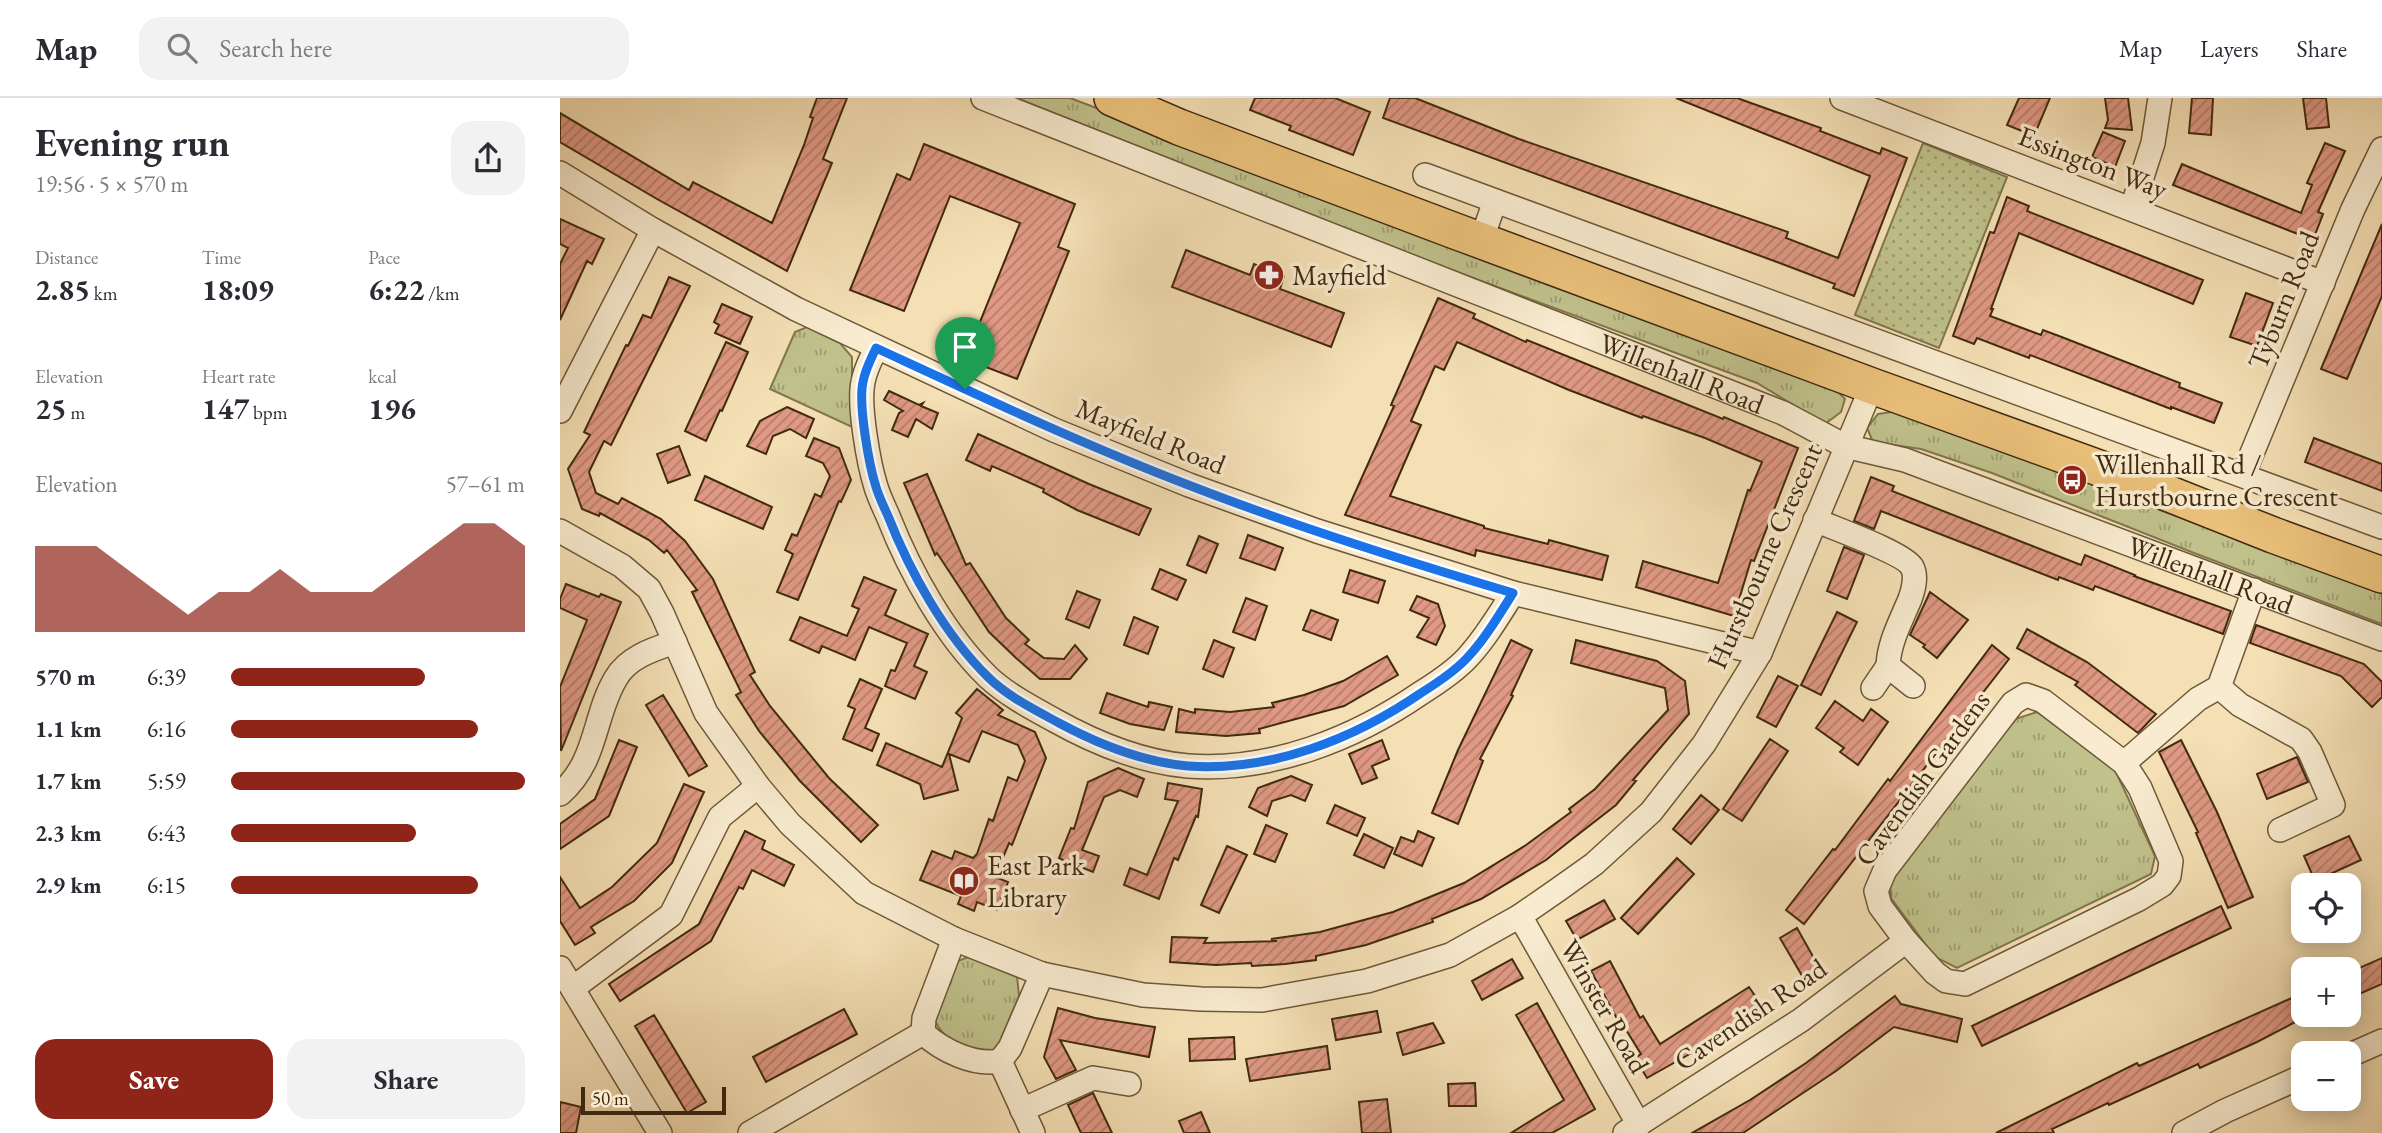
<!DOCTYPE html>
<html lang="en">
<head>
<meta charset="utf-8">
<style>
  :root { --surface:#fff; --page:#f2f2f3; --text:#2b2b33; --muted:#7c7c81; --line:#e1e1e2; --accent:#8f2418 }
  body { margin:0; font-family:"EB Garamond",serif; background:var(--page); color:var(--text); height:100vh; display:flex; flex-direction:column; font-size:26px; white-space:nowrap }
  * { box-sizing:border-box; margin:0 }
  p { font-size:23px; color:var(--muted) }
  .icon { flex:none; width:38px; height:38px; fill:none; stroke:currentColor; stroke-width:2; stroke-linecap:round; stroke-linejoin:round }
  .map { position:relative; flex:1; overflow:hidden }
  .side { display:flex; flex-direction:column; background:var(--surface); width:560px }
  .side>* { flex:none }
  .controls { position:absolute; left:1731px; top:775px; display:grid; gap:14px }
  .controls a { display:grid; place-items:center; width:70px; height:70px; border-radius:14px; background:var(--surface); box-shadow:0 4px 18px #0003; font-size:35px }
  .scale { position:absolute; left:21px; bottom:18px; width:145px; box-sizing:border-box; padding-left:7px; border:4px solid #412a0f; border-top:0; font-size:19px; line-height:24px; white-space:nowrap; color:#412a0f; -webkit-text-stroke:5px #f8ebcf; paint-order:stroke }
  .pin { position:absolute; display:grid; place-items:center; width:60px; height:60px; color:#fff; margin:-72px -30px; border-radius:50% 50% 50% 0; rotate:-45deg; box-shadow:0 0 7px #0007 }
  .pin .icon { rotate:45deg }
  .round { display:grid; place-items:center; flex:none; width:74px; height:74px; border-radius:21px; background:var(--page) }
  .summary { display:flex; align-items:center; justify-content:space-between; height:119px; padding:0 35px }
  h1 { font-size:38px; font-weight:700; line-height:52px }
  .figures { display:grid; grid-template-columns:repeat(3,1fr); gap:10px; height:119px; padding:7px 35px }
  .figures div { display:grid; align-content:center }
  .figures b { font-size:30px; font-weight:700 }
  .figures small { font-size:19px; font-weight:400 }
  .figures p { font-size:19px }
  .chart { height:196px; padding:14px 35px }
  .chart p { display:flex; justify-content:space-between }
  .chart svg { width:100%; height:126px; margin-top:7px; fill:var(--accent); opacity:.7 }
  .primary-button { display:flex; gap:14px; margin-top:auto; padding:14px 35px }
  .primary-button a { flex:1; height:80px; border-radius:21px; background:var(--accent); color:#fff; font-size:28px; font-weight:700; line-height:80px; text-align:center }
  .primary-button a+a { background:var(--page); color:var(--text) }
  ul { padding:0 35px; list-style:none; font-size:23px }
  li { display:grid; grid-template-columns:112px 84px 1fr; align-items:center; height:52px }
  li i { height:18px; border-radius:9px; background:var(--accent) }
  header { display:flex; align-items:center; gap:42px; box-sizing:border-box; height:98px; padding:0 35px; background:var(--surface); border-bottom:2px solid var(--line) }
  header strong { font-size:33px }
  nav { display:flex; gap:38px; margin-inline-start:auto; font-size:24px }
  .search { width:490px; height:63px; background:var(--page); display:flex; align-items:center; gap:18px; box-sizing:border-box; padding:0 24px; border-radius:21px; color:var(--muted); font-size:26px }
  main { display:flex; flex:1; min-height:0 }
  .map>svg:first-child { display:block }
</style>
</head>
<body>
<header>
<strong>Map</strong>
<div class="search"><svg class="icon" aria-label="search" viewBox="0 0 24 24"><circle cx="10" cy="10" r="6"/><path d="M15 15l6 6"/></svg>Search here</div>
<nav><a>Map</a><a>Layers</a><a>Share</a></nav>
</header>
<main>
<section class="side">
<div class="summary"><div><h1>Evening run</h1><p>19:56 · 5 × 570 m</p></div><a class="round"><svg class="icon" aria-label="share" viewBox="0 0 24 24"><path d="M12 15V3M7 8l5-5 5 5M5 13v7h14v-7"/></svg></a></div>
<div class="figures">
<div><p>Distance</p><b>2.85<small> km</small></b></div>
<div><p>Time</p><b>18:09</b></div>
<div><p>Pace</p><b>6:22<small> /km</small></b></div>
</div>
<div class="figures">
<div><p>Elevation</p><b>25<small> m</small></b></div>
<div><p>Heart rate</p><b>147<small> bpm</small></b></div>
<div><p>kcal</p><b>196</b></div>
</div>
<div class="chart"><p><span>Elevation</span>57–61 m</p>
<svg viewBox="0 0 160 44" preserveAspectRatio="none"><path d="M0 44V14L10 14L20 14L30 22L40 30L50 38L60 30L70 30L80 22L90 30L100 30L110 30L120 22L130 14L140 6L150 6L160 14V44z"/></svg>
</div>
<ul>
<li><b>570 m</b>6:39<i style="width:66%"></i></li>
<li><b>1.1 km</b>6:16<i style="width:84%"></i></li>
<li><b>1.7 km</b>5:59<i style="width:100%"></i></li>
<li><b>2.3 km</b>6:43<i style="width:63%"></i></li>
<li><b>2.9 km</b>6:15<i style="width:84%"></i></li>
</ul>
<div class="primary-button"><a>Save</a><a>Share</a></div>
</section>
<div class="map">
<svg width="1822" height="1035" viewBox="0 0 1822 1035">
  <defs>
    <pattern id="grass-tufts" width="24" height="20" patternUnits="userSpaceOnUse" patternTransform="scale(1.75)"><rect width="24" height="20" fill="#c0c18b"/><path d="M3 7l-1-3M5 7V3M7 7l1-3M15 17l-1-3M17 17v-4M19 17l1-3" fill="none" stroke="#9e9d70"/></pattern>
    <pattern id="park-dots" width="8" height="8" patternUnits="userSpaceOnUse" patternTransform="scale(1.75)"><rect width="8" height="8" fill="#c0c18b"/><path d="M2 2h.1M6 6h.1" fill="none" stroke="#9e9d70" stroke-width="1.8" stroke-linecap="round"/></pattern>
    <pattern id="building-hatch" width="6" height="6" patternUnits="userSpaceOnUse" patternTransform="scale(1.75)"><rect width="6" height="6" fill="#e09984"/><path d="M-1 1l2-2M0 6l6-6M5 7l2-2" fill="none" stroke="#b77d6a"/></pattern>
  </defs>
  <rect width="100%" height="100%" fill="#f5e0b5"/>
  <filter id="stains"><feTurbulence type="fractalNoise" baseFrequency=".00286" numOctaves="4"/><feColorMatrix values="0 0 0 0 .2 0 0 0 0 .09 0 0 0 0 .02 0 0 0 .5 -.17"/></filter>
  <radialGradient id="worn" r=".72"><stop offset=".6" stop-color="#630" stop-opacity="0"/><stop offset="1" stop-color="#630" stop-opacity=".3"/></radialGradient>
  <path fill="url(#grass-tufts)" stroke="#80764d" stroke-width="2" d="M456,0H510L1271,287L1285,301L1281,314L1265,326L1197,285L851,157Z
    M247,229L280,245L292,259V329L210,291L235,234Z
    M1338,313L1822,496V526L1634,455L1432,375L1361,351L1313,344L1307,330L1318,316Z
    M1477,614L1555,672L1595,758L1591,776L1397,870L1375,859L1331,800L1330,784L1455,621Z
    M410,858L457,878L459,898L436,953C410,959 385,945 374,921L396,864Z"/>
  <path fill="url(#park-dots)" stroke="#80764d" stroke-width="2" d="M1363,45L1447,79L1379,250L1295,217Z"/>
  <path fill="url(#building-hatch)" stroke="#412a0f" stroke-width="2" d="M257,0H287L263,61L272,65L227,173L97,101L0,44V15L129,92L133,84L212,125L244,47L253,20L250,19Z
    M695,0H775L810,14L793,57L729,32L731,28L690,12Z
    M830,0H855L959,41L1228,134L1226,140L1278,160L1310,78L1116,0H1177L1261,30L1260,33L1320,56L1322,50L1347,60L1294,198L1273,190L1275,186L1217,164L823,20Z
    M1459,0H1490L1474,38L1447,27Z
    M1545,0H1568L1572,32L1545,30L1548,22Z
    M1632,0H1653L1651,37L1629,35Z
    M1743,0H1766L1769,29L1747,31Z
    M1543,34L1565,43L1555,69L1532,59Z
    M1765,45L1785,53L1758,114L1763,116L1753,142L1613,87L1622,66L1741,115L1752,87L1747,85Z
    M364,46L515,106L498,149L509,153L457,281L405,261L460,125L390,98L344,213L290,192L337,76L350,82Z
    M1447,99L1469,108L1467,113L1643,182L1633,206L1459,135L1431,211H1433L1430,218L1481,237L1483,232L1499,238L1620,285L1619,289L1662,305L1654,325L1611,309V311L1470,257L1469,260L1417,240L1414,246L1393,238L1430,134L1434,135Z
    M0,121L44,141L32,166L27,163L0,222V166L8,150L0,146Z
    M1822,126V198L1787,281L1761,271Z
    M626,152L690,177L694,166L724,178L720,191L784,215L771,249L612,189Z
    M109,179L130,188L51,347L44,343L29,374L36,395L58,406L62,400L101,421L125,443L153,481L195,574L190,577L210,608L269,680L318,727L301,744L240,683L199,633L176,597L181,594L132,494L137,492L107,452L104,455L89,442L40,415L39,418L22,411L8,371L30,337L24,334L66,247L68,248L83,217L91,220Z
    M1686,195L1713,205L1697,248L1670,239Z
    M878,200L915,216L913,220L966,244L967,242L1163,321L1164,319L1238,350L1194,463L1191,462L1174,518L1076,489L1083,463L1158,485L1188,392L1190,393L1202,364L1145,340L1083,318L1082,320L1009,292L897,244L884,272L875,268L851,323L861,327L830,398L924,428V430L988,446L989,442L1048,458L1042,482L916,452L915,458L785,417L834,308L831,307Z
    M162,206L192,219L180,246L155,235L159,227L154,224Z
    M166,244L188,254L162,313L160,312L146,343L125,333Z
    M329,293L359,307L363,305L361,308L378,315L372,331L356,321L348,339L332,332L339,315L343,313L324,302Z
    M227,309L254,321L246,340L230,331L213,338L206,356L187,348L200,323Z
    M418,336L529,386L591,411L579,437L517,412L483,394L484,391L432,368L430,373L406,362Z
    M254,340L279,350L291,382L281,404L279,403L238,502L217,494L233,456L225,452L232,436L237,438L255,396L261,399L270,378L263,365L246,358Z
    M1754,340L1822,366V393L1745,364Z
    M119,348L130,377L108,385L97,356Z
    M367,376L406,467L410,465L446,520L469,542L465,546L484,560L504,561L515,547L527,561L510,581H480L456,560L429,534L377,455L375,457L344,385Z
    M145,378L212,409L203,431L135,402Z
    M1311,379L1334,388L1332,393L1521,467L1525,457L1575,477L1574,478L1671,513L1663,536L1535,488L1533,492L1499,479L1498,482L1321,413L1314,431L1294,423Z
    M688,437L723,450L715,472L680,460Z
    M639,438L658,446L646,475L627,467Z
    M1284,449L1304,457L1287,501L1267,493Z
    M600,471L626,482L617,502L592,491Z
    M790,472L825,483L818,505L783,494Z
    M304,479L336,492L325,517L368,536L354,568L367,574L355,601L325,588L331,572L335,573L347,545L309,529L295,562L262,548L259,555L230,542L240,519L287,538L299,511L292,508Z
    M6,486L39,499L41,496L61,504L1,653L0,589L27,522L0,510V501Z
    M517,493L540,502L529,530L506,521Z
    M1370,494L1408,522L1377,560L1363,549L1365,547L1350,537Z
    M857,498L878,506L885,528L876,547L857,539L869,520L850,512Z
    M686,500L707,508L695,542L673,534Z
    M751,512L778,522L771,542L743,532Z
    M1277,514L1297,524L1261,597L1241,587Z
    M574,519L598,529L588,556L564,547Z
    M1696,527L1804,566L1822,584V599L1812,609L1781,578L1690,545Z
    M1467,531L1527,564L1596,616L1578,635L1515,587L1518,584L1457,550Z
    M654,542L674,550L663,579L643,571Z
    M951,542L972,552L951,597L953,598L920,661L923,663L898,726L872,715L898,652Z
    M1016,542L1097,563L1125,583L1129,616L1073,682L1076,683L1056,707L1011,742L986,762L921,801L872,821L873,824L806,847L756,858V862L725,866L692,868L691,865L656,867L610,864L612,839L647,840L644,845L717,843L711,841L760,834L833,814L904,785L966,747L1011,714L1009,711L1035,691L1108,612L1105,590L1011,565Z
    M1432,547L1449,561L1244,826L1226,812L1273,751L1275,752L1328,681L1330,683Z
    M827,558L838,577L784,608L699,631L700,635L666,638L616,634L619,611L635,615V611L670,614L714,609L712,605L744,597L783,583Z
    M1218,578L1238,588L1216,629L1197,619Z
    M300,581L322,591L305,630L319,636L312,653L283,641L295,611L288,608Z
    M417,591L443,612L438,617L475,634L486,660L452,747L449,745L435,779L448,784L437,812L417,804L414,813L398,806L401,798L360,782L372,753L392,761L395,753L413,760L417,756L429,721L433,723L448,679L457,683L465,663L458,647L422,633L409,664L389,656L398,692L364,701L360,686L317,667L326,645L382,669L402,620L396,615Z
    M547,595L588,609L589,604L612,609L604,632L570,626L540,615Z
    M103,597L147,668L129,678L86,607Z
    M1275,603L1303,623L1311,611L1328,624L1298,667L1280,654L1284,650L1256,630Z
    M1210,641L1228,653L1182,723L1163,711Z
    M59,642L77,649L49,718L0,751V726L35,701Z
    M822,642L829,661L812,668L817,680L802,686L789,656Z
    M1621,642L1657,714L1693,799L1668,810L1636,735L1638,734L1599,654Z
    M1737,659L1748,684L1707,701L1697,676Z
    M558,670L584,681L577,699L560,692L544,699L522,752L539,758L533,774L516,767L513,774L503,771L505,763L499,760L511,730L514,731L528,684Z
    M731,678L752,687L745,703L731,697L712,703L707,718L689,709L698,690Z
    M608,685L642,691L638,719L636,718L618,762L614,760L599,801L564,787L570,770L587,777L618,703L605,701Z
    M124,686L144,694L112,765L74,803L31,829L35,835L15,847L0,823V779L20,810L52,789L97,745Z
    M1141,697L1159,712L1131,746L1113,731Z
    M775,707L805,720L797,738L767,725Z
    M706,727L727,736L715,764L694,756Z
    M185,733L205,743L202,751L234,767L224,788L192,772L183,791L179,789L151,843L60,903L49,886L139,826Z
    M858,733L874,740L862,768L834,756L841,739L854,744Z
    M804,736L833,750L824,770L794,757Z
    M1789,738L1801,762L1755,783L1744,758Z
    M667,748L687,757L659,815L641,807Z
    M1117,760L1134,776L1078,836L1061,820Z
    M1044,802L1055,821L1017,842L1006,823Z
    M1661,808L1671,830L1422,948L1412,928Z
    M1237,830L1260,871L1244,881L1220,840Z
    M1822,860V886L1788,901V875Z
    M952,861L963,880L922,902L912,883Z
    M1050,863L1080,920L1083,918L1100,946L1189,889L1202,908L1135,953L1087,980L1075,960L1081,956L1063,927L1061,928L1031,873Z
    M1743,895V920L1697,944L1640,970L1638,966L1549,1007L1548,1005L1492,1031L1494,1035H1436L1577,965L1579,968Z
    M1335,898L1341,906L1402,921L1397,944L1334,929L1276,973L1183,1035H1132L1190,1002L1246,965Z
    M977,905L1035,1011L992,1035H951L1004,1002L956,917Z
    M498,910L535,920L595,929L589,959L500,942L516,972L496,981L484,959Z
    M284,911L297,936L206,984L193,959Z
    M817,913L821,934L776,942L772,921Z
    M94,917L146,1004L127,1015L75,928Z
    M873,925L884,945L843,957L837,935Z
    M674,939L675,961L630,963L629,941Z
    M767,948L770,971L690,983L686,961Z
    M915,985L916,1008H889L888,986Z
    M533,995L541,1012L552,1035H521L508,1007Z
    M827,1001L831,1035H802L799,1004Z
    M0,1004L21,1009L16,1035H0Z
    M641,1014L650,1035H624L619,1023Z"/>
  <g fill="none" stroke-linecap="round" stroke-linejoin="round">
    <g stroke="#6e5838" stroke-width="26">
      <g id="minor">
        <path id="s1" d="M423,0L1223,315L1285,348L1345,362L1822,541"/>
        <path d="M1282,0L1763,185"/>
        <path d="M0,75L93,132L236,211L494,332L629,387L757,433L953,495L1200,555"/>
        <path d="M865,77L1822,429"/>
        <path d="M1572,110L1593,45L1600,0"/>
        <path d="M921,143L935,103"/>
        <path d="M316,250C311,261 305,272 303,284C298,307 309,367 316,389C319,399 324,409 328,418C350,474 385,537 428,579C446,596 472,610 494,622C535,645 581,664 628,668C711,674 794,641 861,595C877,585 894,574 907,560C925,541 939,517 953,495"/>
        <path d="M0,313L93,132"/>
        <path d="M1683,377L1793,111L1822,51"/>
        <path d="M1255,422C1273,430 1344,455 1352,469C1357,478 1353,493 1350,501C1341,523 1329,544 1328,568L1353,588"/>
        <path d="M0,433L62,468L89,491L102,515L146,615L198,688L230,726L304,795L394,841L482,876L583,897L641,901L702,902L807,883L890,857L960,818L999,791L1034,766L1091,714L1144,646L1200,555L1312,288"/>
        <path d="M1659,589L1680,607L1741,641L1750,654L1773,707L1720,732"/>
        <path d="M1313,590L1328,568"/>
        <path d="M1466,597L1483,603L1564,665L1580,690L1611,763L1609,778L1602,787L1579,801L1405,886L1386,883L1375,875L1346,843L1320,808L1316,793L1325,772L1453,605Z"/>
        <path d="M1564,665L1638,601L1659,589L1694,492"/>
        <path d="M0,696C38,663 33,618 56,580C68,559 94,551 115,544"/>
        <path d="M960,818L1079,1027"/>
        <path d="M0,870L100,1035"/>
        <path d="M13,890L111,817L160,719L198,688"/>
        <path d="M363,935L364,920L394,841"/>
        <path d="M363,935C383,953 414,968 440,963"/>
        <path d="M1788,958L1822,943"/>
        <path d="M440,963L450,950L482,876"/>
        <path d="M440,963L473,1035"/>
        <path d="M462,1012L533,980L569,986"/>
        <path d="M190,1035L363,935"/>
        <path d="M1065,1035L1241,922L1346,843"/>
        <path d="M1624,1035L1665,1013L1743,978"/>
      </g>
    </g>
    <g stroke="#412a0f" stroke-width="38">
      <path id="highway" d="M552,0L619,29L895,133L1312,288L1597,391L1713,437L1822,477"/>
    </g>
    <use href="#minor" stroke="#f8ebcf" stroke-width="23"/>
    <use href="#highway" stroke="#eac07a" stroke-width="35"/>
  </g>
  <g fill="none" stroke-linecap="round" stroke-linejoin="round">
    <g stroke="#fff" stroke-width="14">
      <path id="route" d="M316,250C420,298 524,347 631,388C736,429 845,463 953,495C939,517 925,541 907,560C894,574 877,585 861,595C794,641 711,674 628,668C583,664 538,646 499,625C475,612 447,598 428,579C385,537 350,474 328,418C324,409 319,399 316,389C309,367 298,306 303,284C305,272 311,261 316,250Z"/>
    </g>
    <use href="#route" stroke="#1a73e8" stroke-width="9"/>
  </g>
  <defs>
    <g id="pharmacy-disc" transform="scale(1.575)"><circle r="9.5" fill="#8f2418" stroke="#f8ebcf"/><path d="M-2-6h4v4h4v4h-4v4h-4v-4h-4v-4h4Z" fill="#fff"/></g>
    <g id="bus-disc" transform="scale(1.575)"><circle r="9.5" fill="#8f2418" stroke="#f8ebcf"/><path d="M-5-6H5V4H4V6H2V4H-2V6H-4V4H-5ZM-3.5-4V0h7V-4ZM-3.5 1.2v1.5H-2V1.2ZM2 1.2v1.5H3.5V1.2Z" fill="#fff"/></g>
    <g id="library-disc" transform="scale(1.575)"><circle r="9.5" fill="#8f2418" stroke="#f8ebcf"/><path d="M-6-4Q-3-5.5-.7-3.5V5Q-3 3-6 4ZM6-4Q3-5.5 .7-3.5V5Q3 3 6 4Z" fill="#fff"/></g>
  </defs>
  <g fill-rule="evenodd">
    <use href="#pharmacy-disc" x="709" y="177"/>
    <use href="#bus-disc" x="1512" y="382"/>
    <use href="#library-disc" x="404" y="783"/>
  </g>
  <g text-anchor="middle" stroke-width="7" stroke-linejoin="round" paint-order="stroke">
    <g font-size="28" fill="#412a0f" stroke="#f8ebcf">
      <text transform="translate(1533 64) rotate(21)" y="10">Essington Way</text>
      <text transform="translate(1723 202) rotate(-68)" y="10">Tyburn Road</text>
      <text dy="10" stroke="none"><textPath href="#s1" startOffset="751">Willenhall Road</textPath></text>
      <text transform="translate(591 338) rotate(22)" y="10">Mayfield Road</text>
      <text transform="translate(1204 458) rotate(-66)" y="10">Hurstbourne Crescent</text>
      <text dy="10" stroke="none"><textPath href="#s1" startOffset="1318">Willenhall Road</textPath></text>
      <text transform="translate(1362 680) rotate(-54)" y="10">Cavendish Gardens</text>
      <text transform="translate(1045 908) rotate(60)" y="10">Winster Road</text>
      <text transform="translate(1190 916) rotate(-34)" y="10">Cavendish Road</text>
    </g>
    <g font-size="28" fill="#412a0f" stroke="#f8ebcf" text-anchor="start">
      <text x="732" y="187">Mayfield</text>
      <text x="1535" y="376">Willenhall Rd /<tspan x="1535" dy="32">Hurstbourne Crescent</tspan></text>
      <text x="427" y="777">East Park<tspan x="427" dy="32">Library</tspan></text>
    </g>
  </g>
  <rect width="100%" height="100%" filter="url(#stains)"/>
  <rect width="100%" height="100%" fill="url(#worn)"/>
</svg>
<div class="controls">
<a><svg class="icon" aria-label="locate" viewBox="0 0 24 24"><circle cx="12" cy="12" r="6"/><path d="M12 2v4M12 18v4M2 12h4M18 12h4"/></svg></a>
<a>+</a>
<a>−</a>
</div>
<div class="scale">50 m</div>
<div class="pin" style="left:405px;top:291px;background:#1e9e55"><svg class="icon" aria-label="arrive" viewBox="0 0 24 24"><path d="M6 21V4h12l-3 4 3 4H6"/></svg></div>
</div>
</main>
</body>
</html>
